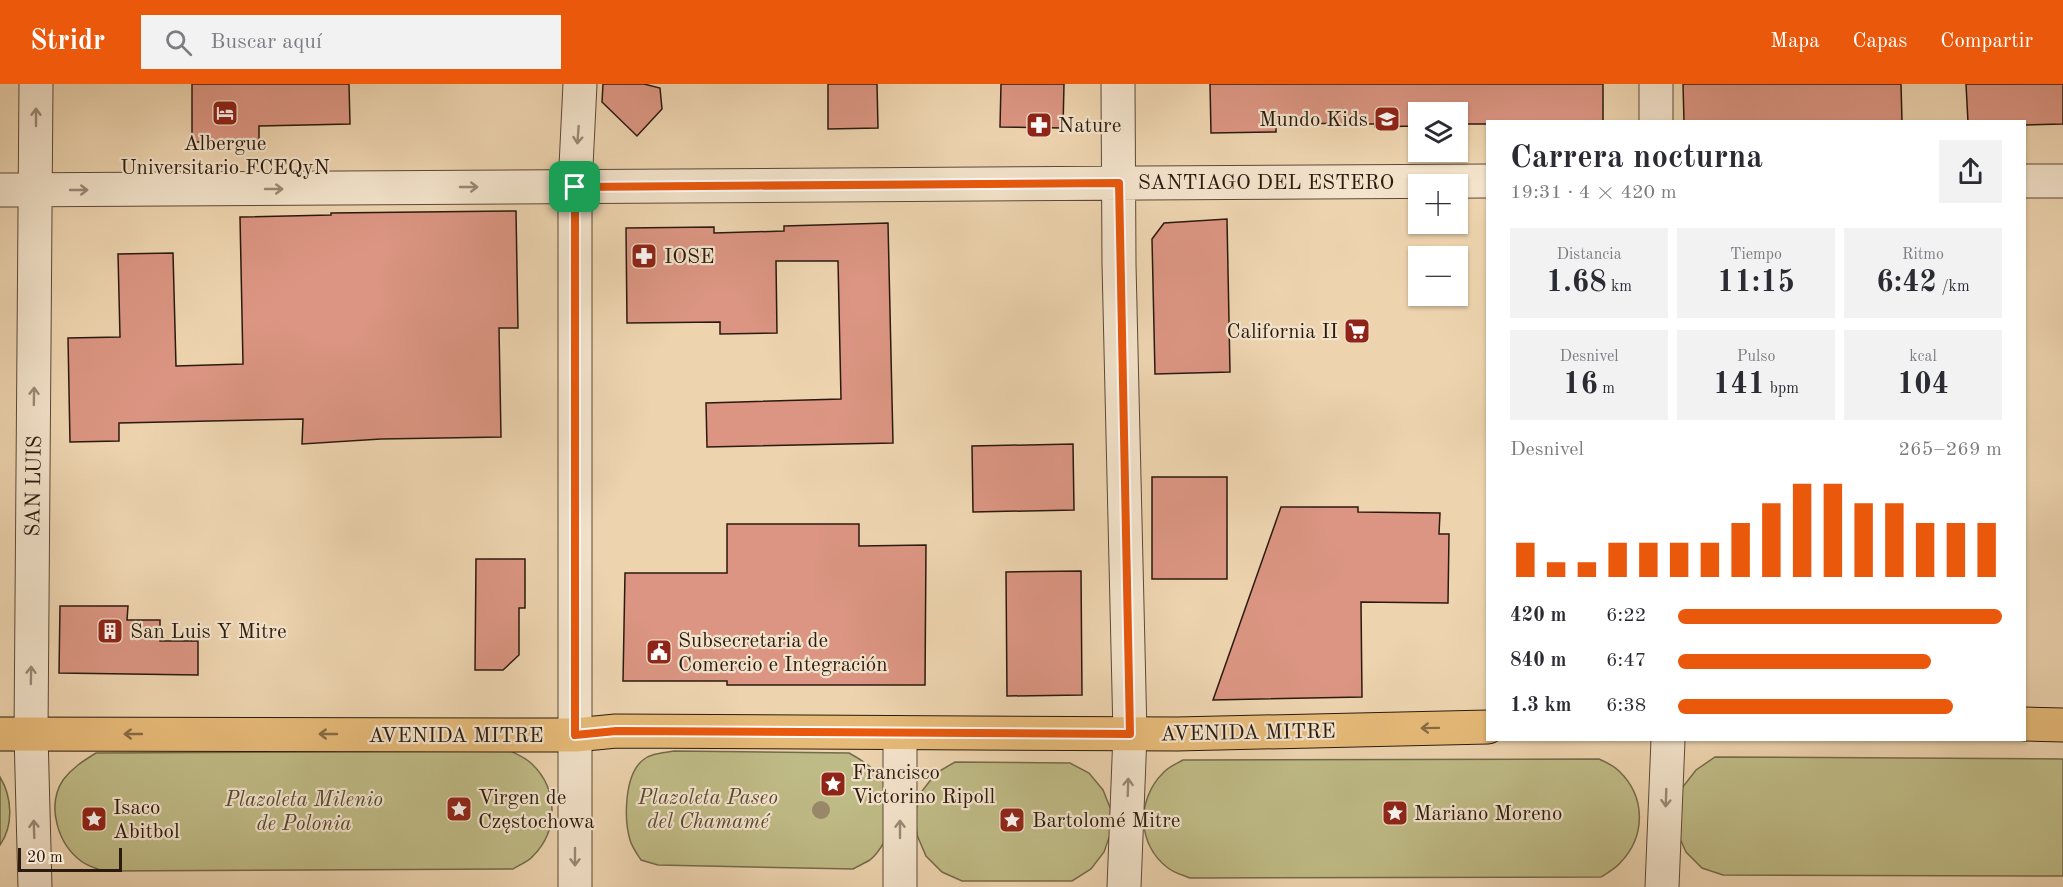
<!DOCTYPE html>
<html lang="es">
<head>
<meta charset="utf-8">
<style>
  :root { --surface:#fff; --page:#f2f2f3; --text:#2b2b33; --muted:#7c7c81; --accent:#ea580c }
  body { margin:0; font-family:"Old Standard TT",serif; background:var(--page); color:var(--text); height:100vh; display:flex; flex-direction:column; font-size:22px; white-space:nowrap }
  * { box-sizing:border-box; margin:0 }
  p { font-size:20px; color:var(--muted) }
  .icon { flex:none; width:33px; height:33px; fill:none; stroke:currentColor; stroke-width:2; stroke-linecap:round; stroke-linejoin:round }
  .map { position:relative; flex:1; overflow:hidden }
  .drawer { position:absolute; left:1486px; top:36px; width:540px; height:621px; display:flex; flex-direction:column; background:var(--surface); border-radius:0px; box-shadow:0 2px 4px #0004 }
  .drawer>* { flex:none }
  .tools { position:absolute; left:1408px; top:18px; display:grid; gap:12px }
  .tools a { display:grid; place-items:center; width:60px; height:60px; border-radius:0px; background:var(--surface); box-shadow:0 2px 4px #0004; font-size:30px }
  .scale { position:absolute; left:18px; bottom:15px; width:104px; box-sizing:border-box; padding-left:6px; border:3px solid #2b1a0f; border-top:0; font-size:16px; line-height:21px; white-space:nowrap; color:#2b1a0f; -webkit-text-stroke:4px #f3e3cb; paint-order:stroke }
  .pin { position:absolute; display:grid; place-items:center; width:51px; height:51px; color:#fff; margin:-26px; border-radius:12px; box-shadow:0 3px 9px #0006 }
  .round { display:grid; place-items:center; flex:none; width:63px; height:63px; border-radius:0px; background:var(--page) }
  .head { display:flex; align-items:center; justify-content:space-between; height:102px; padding:0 24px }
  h1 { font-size:33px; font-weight:700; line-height:45px }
  .figures { display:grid; grid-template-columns:repeat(3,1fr); gap:9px; height:102px; padding:6px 24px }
  .figures div { display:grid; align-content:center; border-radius:0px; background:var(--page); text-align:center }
  .figures b { font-size:30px; font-weight:700 }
  .figures small { font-size:16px; font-weight:400 }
  .figures p { font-size:16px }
  .chart { height:168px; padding:12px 24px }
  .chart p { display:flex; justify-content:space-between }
  .chart svg { width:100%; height:108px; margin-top:6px; stroke:var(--accent); stroke-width:6 }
  ul { padding:0 24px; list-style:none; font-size:20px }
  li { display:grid; grid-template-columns:96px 72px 1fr; align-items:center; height:45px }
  li i { height:15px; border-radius:8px; background:var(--accent) }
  header { display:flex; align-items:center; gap:36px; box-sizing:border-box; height:84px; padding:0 30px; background:var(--accent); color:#fff }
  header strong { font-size:28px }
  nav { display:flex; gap:33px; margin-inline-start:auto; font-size:21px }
  .search { width:420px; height:54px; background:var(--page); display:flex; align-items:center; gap:15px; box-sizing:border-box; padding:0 21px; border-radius:0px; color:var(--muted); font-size:22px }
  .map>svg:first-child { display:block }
</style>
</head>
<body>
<header>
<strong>Stridr</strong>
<div class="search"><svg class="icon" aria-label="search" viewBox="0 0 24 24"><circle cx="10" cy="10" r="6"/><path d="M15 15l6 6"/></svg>Buscar aquí</div>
<nav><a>Mapa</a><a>Capas</a><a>Compartir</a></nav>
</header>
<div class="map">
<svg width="2063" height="803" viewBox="0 0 2063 803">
  <rect width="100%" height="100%" fill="#edd4af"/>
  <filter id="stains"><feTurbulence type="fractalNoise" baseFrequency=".00333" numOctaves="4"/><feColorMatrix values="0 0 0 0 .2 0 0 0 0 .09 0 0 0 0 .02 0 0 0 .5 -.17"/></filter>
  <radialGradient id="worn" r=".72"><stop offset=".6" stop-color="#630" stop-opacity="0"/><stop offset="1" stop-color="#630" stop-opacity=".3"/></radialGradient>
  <path fill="#bfbb86" stroke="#756a4a" stroke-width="1.5" d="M511,667C518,671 526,674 532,680C558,705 559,746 533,772C528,778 519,781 513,785L103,787C96,784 87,782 81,777C58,760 46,722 63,696C72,684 83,677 96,669Z
    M674,667L849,669C862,676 873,683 882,695C898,719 892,757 870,776C865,779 858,782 853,785L658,781L641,776C637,770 632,763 630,756C624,735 624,691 643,676C651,669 664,669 674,667Z
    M1715,673L2063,675V792L1723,791L1702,784L1686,768L1677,748L1682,704L1696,686Z
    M1599,675C1605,678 1613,681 1619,687C1646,713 1646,752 1620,779C1615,785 1607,789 1601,793L1190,794C1183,791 1174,789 1168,784C1137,761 1136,716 1163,689C1168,683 1176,680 1183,676Z
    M955,678L1070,679L1089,689L1103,706L1111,726V748L1104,768L1091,785L1072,797H962L942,788L926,772L917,751L915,729L922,707L936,689Z
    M0,693C12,713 14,741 0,761Z"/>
  <path fill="#db9582" stroke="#2b1a0f" stroke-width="1.5" d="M192,0H349L350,40L259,42V58H192Z
    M603,0H644L660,4L662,25L637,52L602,18Z
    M828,0H877L878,44L828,45Z
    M1001,0H1064L1063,44L1000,43Z
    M1210,0H1603V38H1488V40H1458V28H1419V40L1415,42L1375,43V40L1276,39V48L1211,49Z
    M1683,0H1901L1902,38H1684Z
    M1966,0H2063V40L2025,41V38H1968Z
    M516,127L518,244H499L501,353L381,355L302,360L303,335L119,339V357L70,358L68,254L120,253L118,170L173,169L176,282L243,280L240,133L331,131V129Z
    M1227,135L1230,288L1155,290L1152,155L1164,139Z
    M888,139L893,359L707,363L706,319L841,315L838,177H776L777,249L720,250V238L627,239L626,144L714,143V149L784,147V142Z
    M1073,360L1074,426L973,428L972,362Z
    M1152,393H1227V495H1152Z
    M1281,423H1358V428L1440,429L1439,450H1449L1448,519L1361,518L1362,613L1213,616Z
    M727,440H859V462L926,461L925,601H727V597H623L625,489H727Z
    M476,475H525V524H519V571L503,586H475Z
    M1081,487L1082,611L1007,612L1006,488Z
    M60,522H128L127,536H160V557H198V591L59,589Z"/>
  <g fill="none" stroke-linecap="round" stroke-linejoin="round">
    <g stroke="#5c4837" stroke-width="35">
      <path id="street" d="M1118,0L1119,180L1130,650L1124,803
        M1656,38V0
        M2025,97H2063
        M0,106L1488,97
        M35,803L31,650L36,0
        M575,803V103L580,0
        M900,803V649
        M1662,803L1668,656"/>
    </g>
    <g stroke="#2b1a0f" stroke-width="35">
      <path id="primary" d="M2025,640L2063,641
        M0,650L575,651L616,647L1177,650L1488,643"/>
    </g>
    <use href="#street" stroke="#f3e3cb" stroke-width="33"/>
    <use href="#primary" stroke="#e6ba78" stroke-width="33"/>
  </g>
  <circle fill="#9a886b" cx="821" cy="726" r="9"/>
  <defs><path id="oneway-shaft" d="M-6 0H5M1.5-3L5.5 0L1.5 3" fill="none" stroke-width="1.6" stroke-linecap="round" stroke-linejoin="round" transform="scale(1.5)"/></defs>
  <g stroke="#998976">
    <use href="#oneway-shaft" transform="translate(36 33) rotate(-90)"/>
    <use href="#oneway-shaft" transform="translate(578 51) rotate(94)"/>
    <use href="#oneway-shaft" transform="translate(469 103)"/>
    <use href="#oneway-shaft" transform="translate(274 105)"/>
    <use href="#oneway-shaft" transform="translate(79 106)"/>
    <use href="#oneway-shaft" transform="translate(34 312) rotate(-89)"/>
    <use href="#oneway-shaft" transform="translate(31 591) rotate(-89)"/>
    <use href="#oneway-shaft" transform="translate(1128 703) rotate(-88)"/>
    <use href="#oneway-shaft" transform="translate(1666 714) rotate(92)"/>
    <use href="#oneway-shaft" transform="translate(34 745) rotate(-92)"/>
    <use href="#oneway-shaft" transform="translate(900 745) rotate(-90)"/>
    <use href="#oneway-shaft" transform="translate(575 773) rotate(90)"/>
  </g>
  <g stroke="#886a44">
    <use href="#oneway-shaft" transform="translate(1430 644) rotate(179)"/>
    <use href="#oneway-shaft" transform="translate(133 650) rotate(-180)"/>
    <use href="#oneway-shaft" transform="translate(328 650) rotate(-180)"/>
  </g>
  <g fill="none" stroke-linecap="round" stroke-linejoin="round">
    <g stroke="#fff" stroke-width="12">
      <path id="route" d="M1119,99L1130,650L616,647L575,651V103Z"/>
    </g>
    <use href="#route" stroke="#ea580c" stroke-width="8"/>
  </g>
  <defs>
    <g id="hotel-square" transform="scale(1.35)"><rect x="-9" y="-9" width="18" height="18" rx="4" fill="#8f2418" stroke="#f3e3cb"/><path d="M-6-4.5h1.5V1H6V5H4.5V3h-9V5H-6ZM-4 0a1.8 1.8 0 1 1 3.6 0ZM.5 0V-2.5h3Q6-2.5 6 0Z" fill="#fff"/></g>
    <g id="school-square" transform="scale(1.35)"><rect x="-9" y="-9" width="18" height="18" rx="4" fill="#8f2418" stroke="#f3e3cb"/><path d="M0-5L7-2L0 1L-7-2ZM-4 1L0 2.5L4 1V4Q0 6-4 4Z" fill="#fff"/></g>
    <g id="pharmacy-square" transform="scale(1.35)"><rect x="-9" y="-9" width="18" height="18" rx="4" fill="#8f2418" stroke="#f3e3cb"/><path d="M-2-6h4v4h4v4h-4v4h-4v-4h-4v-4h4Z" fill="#fff"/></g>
    <g id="supermarket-square" transform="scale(1.35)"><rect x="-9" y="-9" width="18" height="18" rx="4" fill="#8f2418" stroke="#f3e3cb"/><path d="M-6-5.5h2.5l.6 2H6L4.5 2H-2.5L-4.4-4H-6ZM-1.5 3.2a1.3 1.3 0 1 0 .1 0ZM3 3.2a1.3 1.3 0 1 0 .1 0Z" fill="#fff"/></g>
    <g id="building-square" transform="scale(1.35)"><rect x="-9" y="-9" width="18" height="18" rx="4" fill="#8f2418" stroke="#f3e3cb"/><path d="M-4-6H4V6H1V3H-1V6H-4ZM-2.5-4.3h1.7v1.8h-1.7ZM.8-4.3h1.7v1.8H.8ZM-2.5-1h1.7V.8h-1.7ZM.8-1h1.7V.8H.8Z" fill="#fff"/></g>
    <g id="civic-square" transform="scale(1.35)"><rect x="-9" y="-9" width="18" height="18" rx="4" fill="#8f2418" stroke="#f3e3cb"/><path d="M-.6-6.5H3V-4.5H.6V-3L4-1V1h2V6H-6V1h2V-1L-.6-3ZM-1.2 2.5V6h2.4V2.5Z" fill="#fff"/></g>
    <g id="sight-square" transform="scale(1.35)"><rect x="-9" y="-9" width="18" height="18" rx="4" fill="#8f2418" stroke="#f3e3cb"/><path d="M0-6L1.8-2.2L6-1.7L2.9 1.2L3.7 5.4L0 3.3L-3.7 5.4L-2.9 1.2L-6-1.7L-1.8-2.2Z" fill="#fff"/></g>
  </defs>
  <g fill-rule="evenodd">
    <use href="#hotel-square" x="225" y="29"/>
    <use href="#school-square" x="1387" y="35"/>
    <use href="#pharmacy-square" x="1039" y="41"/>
    <use href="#pharmacy-square" x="644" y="172"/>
    <use href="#supermarket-square" x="1357" y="247"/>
    <use href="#building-square" x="110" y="547"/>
    <use href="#civic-square" x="659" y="568"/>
    <use href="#sight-square" x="833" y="700"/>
    <use href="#sight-square" x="459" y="725"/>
    <use href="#sight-square" x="1395" y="729"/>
    <use href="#sight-square" x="94" y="735"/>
    <use href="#sight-square" x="1012" y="736"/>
  </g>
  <g text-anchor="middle" stroke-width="4.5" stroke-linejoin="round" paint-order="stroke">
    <g font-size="21" fill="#2b1a0f" stroke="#f3e3cb" text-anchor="start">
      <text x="1368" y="42" text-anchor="end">Mundo Kids</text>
      <text x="1058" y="48">Nature</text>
      <text x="225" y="66" text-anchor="middle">Albergue<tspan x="225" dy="24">Universitario FCEQyN</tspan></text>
      <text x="664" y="179">IOSE</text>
      <text x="1338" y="254" text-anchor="end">California II</text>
      <text x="130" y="554">San Luis Y Mitre</text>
      <text x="678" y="563">Subsecretaria de<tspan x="678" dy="24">Comercio e Integración</tspan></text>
      <text x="852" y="695">Francisco<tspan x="852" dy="24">Victorino Ripoll</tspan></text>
      <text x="478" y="720">Virgen de<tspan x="478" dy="24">Częstochowa</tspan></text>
      <text x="113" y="730">Isaco<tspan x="113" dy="24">Abitbol</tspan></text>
      <text x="1414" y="736">Mariano Moreno</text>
      <text x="1032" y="743">Bartolomé Mitre</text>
    </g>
    <g font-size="21" fill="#2b1a0f" stroke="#f3e3cb">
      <text x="1266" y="105">SANTIAGO DEL ESTERO</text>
      <text transform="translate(33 402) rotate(-89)" y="7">SAN LUIS</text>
      <text transform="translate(1248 648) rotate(-1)" y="7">AVENIDA MITRE</text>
      <text x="456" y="658">AVENIDA MITRE</text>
    </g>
    <g font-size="21" font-style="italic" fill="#574a33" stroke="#f3e3cb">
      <text x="708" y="720">Plazoleta Paseo<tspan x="708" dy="24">del Chamamé</tspan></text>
      <text x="304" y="722">Plazoleta Milenio<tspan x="304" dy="24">de Polonia</tspan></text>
    </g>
  </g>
  <rect width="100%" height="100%" filter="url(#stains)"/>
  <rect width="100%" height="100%" fill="url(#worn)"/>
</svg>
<div class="tools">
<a><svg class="icon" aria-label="layers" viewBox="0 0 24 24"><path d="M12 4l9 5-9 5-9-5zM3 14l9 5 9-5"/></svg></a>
<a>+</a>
<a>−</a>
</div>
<div class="scale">20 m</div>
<div class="pin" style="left:575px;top:103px;background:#1e9e55"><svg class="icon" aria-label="arrive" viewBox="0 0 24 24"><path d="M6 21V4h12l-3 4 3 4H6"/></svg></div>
<section class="drawer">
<div class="head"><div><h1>Carrera nocturna</h1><p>19:31 · 4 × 420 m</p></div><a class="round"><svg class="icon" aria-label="share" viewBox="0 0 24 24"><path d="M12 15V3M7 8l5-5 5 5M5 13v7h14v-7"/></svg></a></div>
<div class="figures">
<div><p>Distancia</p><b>1.68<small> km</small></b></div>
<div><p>Tiempo</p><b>11:15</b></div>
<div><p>Ritmo</p><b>6:42<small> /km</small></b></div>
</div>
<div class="figures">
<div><p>Desnivel</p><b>16<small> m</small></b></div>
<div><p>Pulso</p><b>141<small> bpm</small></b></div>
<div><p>kcal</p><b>104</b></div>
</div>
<div class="chart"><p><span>Desnivel</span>265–269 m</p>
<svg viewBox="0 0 160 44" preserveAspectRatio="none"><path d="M5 44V30M15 44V38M25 44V38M35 44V30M45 44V30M55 44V30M65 44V30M75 44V22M85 44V14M95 44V6M105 44V6M115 44V14M125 44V14M135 44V22M145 44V22M155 44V22"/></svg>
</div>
<ul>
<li><b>420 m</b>6:22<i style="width:100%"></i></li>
<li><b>840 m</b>6:47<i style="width:78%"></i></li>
<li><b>1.3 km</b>6:38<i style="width:85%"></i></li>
</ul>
</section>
</div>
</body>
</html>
